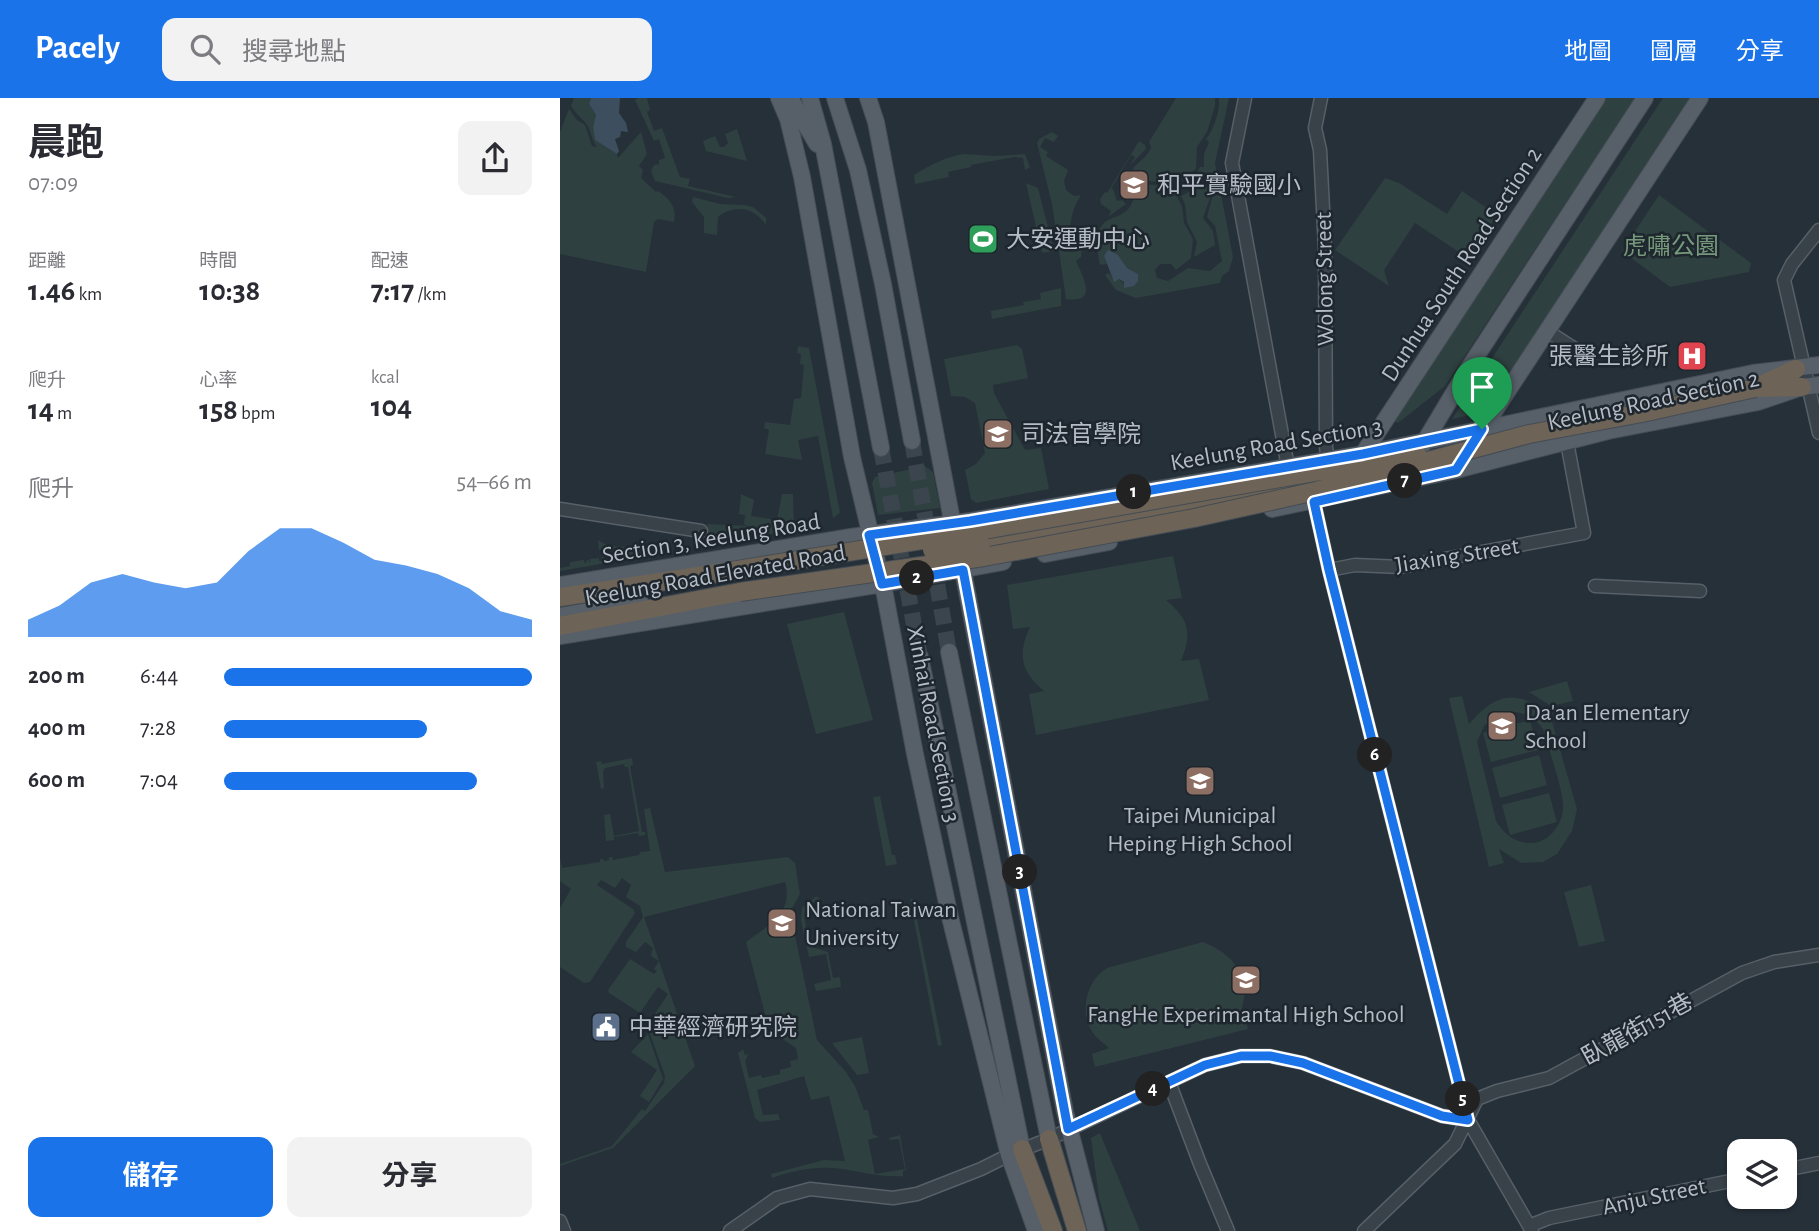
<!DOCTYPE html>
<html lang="zh-TW">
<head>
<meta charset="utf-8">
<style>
  :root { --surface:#fff; --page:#f2f2f3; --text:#2b2b33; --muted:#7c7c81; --accent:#1a73e8 }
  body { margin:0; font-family:"Alegreya Sans","Noto Sans TC",sans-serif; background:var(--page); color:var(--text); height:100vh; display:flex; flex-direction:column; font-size:26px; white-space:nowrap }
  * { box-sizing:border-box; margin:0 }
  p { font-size:23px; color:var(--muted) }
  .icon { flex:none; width:38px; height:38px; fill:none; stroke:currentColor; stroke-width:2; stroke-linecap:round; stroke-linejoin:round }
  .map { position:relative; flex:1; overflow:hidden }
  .sheet { display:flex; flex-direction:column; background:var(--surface); width:560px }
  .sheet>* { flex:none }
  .controls { position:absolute; left:1167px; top:1041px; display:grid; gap:14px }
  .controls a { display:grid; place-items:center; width:70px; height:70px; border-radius:14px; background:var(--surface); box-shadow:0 2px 5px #0004; font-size:35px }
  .pin { position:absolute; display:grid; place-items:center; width:60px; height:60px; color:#fff; margin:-72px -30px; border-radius:50% 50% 50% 0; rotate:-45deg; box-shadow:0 0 7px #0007 }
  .pin .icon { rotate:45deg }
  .km { position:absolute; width:35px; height:35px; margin:-18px; border-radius:50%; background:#222; color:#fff; font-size:19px; line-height:35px; text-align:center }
  .round { display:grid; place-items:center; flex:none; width:74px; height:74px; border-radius:14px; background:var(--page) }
  .headline { display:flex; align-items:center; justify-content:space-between; height:119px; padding:0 28px }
  h1 { font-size:38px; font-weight:700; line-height:52px }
  .figures { display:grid; grid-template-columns:repeat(3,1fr); gap:10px; height:119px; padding:7px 28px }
  .figures div { display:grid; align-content:center }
  .figures b { font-size:30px; font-weight:700 }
  .figures small { font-size:19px; font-weight:400 }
  .figures p { font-size:19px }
  .chart { height:196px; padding:14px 28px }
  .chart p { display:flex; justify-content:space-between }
  .chart svg { width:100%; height:126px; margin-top:7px; fill:var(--accent); opacity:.7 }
  .primary-button { display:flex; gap:14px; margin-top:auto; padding:14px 28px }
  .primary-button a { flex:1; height:80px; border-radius:14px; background:var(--accent); color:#fff; font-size:28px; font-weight:700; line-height:80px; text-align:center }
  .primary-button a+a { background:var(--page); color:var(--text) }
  ul { padding:0 28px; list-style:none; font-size:23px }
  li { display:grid; grid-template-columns:112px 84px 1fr; align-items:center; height:52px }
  li i { height:18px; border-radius:9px; background:var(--accent) }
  header { display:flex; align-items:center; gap:42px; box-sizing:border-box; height:98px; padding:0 35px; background:var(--accent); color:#fff }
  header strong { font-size:33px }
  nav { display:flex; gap:38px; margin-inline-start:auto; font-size:24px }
  .search { width:490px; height:63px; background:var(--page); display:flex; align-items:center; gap:18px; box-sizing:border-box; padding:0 24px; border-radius:14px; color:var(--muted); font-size:26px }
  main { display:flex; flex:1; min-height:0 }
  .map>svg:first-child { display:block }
</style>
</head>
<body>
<header>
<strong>Pacely</strong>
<div class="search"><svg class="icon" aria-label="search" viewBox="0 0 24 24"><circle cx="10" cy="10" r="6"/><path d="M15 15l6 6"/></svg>搜尋地點</div>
<nav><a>地圖</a><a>圖層</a><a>分享</a></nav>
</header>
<main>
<section class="sheet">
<div class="headline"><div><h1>晨跑</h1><p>07:09</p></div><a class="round"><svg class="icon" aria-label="share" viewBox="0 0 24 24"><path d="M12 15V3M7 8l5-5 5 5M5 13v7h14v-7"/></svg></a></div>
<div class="figures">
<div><p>距離</p><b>1.46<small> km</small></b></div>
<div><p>時間</p><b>10:38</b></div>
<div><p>配速</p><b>7:17<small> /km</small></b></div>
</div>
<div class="figures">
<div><p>爬升</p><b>14<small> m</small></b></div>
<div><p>心率</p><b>158<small> bpm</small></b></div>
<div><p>kcal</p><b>104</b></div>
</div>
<div class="chart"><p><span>爬升</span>54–66 m</p>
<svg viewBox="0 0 160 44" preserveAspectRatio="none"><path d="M0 44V38L10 33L20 25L30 22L40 25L50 27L60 25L70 14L80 6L90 6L100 11L110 17L120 19L130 22L140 27L150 35L160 38V44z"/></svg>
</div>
<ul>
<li><b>200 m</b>6:44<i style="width:100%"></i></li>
<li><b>400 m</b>7:28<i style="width:66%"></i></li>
<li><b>600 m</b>7:04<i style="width:82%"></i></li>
</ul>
<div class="primary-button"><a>儲存</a><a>分享</a></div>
</section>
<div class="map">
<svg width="1259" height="1133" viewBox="0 0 1259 1133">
  <rect width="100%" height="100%" fill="#263039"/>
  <path fill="#2e403f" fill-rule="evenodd" d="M14,0H31L29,6L36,17L33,29L35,42L57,56L58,60L81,34L87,56L79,68L83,72L81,80L96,94L98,93C110,101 117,109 114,124L98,121L94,124L86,174L0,156V34L9,11L17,22L25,27L32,48L37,49C31,42 32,34 27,27C23,21 15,15 11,8Z
    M78,0H87L90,12L87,14L94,33L102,30L120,79L130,81L128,88L176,99L168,100L95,83L91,73L94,67L99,66V62L105,60L99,41L94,43L75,2Z
    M616,0H655V8L647,34L637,49L636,71C630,76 611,86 604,85C593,85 588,79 576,88C572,91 569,99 567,101L564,97C566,87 568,76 575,68C582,61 588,58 591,49L589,44Z
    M659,0H669L655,65L673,159L669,173L662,178L660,185L576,200L556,192L545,177L549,175L554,183L559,181L565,187L578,183V176L567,170L558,157L544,158L547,166L540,167C537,155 534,133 545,124C552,119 563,118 569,110C575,101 574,93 585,88C595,84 601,91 611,88L622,108L624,125L633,141L631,160L616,172L611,166H600L595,172L597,180L608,183L628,170L650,173L662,163L655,128L647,119C650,105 657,95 648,80L636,76L640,69H644V56L649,44L646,41C654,31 660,13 659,0Z
    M1047,0H1075L885,288L838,325L834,323Z
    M1103,0H1132L924,314L892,321Z
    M177,31L187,63L146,53L143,43L155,38L160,49H164L168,45L165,36Z
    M492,34L498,38L494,44L485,40L480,49L488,54L486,58L508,72L504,83L506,92L514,98L521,97C511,113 509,127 511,145H517L522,150L521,159L516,163C523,179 539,206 506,201L492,106L477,45L479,41Z
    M579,43L585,47L586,51L569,68L575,59L571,57L551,91H553L557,103L562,102L566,106L548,119L551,113L541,106L540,101L545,94L547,95Z
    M404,56L435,58L465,56L470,69L465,72L463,60L454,59L411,67V69L388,74L389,79L355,86L354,77C370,67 385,59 404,56Z
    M825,80L839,85L887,116L902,93L937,117L908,160L855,125L824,172L829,188L775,152Z
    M466,85L478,90L494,153L482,155Z
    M649,88L650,100L643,120L653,133L655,147L634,159L637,144L627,124L625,106L621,98L636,90Z
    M1099,97L1191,165L1189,174L1110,189L1062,153Z
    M133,99L160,106L185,107L193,109L206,120V127C194,109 174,106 158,119L157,137L144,135V119L132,104Z
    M501,190V208L432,221L431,213L464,207L463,204L481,201L480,195Z
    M457,247L462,251L468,280L433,287L434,295L465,352L481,350L489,391L416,405L411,401L405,372L416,366L425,355L415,305L405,299L391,298L384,261Z
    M238,248L249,250L280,415L273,420L258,338L238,342L242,362L205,356L209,332L204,330L205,324L230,327L234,301L241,300L244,267L240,266L241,256L237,255Z
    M365,368L373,374L380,410L318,417L312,385L315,379Z
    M181,396L194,402L191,418L217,422L222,396H233L234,432L152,446L147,426L187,428L184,426L185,417L179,416Z
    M38,442C54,454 72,444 87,454L64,459V462L0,473V470L10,468V464L24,462L25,466L28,461L30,465V461L39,460V463H42V459H45L46,462L50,461L49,451L39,452Z
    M613,458L622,500L606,502C630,522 632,535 621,563L639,561L649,602L476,637L469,596L484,593C461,574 457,557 470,529L453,531L447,487Z
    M284,514L313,622L256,636L227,526Z
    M1007,583L1013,603L991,608L969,594Z
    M902,598L909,626C925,608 942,592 968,603C979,608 984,611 991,620L1017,711L1012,733L997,756L983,764L961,765L939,751L944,765L929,769L889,600ZM946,613C963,614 975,618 984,633C989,653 1002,688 1003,707C1004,725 989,745 971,745C955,745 944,736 936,723L917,644L924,628L932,620Z
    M970,622L978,652L931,664L923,635Z
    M979,657L987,687L940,700L932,670Z
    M72,660L73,667L70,668L82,734H85V737L79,738L78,735L54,739V742L46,743L44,717L50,716L54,738L79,733L68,669H65L64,666L45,670L43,673L44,690L41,691L36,664L41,663L42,666Z
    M989,695L997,724L950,737L942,707Z
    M320,698L332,757H335L337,766L326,768L313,699Z
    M90,710L105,774L228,759L235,765L240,796L230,814L257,942L286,974L295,988L304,1012H308L313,1036L319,1039L308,1042L315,1076L345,1071L339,1041L330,1042L329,1040L340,1037L346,1072L343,1073V1078C318,1080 297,1072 272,1070C252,1069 232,1073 212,1080L211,1076L264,1062L285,1063L269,998L251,1002L244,978L197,992L203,1017L218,1016L220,1022L200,1024L195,1020L178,955L183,951L185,957L189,956L185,963L189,980L201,977L202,980L220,976V972L231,969L230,963L238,961L236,950L215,936L223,925L216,919L208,927L186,844C207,828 234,815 225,784L84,819L135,968L53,1050L0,1068V1066L52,1048L82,1011L85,1013L104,985L105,978L89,933L92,928L90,923L108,896L98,889L80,915L49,895L48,892L70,861L94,876L97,873L94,871L99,863L91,858L93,850L85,844L76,854L66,849V844L83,819L80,808L66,799L71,787L62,780L55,790L41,782L37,787L73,811L75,815L30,884L24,885L0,869V810L11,791L0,783V760L2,770L40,764V761H43L44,763L49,762V759H52L53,762L79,757L80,754L90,753L84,711Z
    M1031,787L1045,843L1019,849L1004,794Z
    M255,799H258L260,802L251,805L244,815L247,839L252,849L268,854L273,880L280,879L281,889L256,893L254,886L271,882L266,856L249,859L241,823L242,810Z
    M350,801H353L382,947L378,948Z
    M643,844C679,858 697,888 675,924L685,921L688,931L535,969L532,956L549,950C544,945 537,941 533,935C519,914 526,883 547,870Z
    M88,936L103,981L89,1004L80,998L97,972L71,954Z
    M302,939L309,975L297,977L272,945Z
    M540,1035L580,1133H548L539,1100L531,1040Z"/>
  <path fill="#3d4f5f" d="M31,0H60L59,15L66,25L68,34L61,33L60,39L55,41L59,53L57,56L35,42L33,29L36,17L29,6Z
    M548,152L558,157L567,170L578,176V183L574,188L564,190V184L559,181L554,184L544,158Z"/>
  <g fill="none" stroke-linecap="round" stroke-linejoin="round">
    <path stroke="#3b454e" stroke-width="16" stroke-dasharray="16 8" stroke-linecap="butt" d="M352,343L369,441
      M321,350L360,559
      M373,463L389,554"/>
    <g stroke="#575f67" stroke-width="15">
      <path id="minor" d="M685,0L672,65L728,369
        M761,0L755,30L760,52L765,150L766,349L768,362
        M1259,132L1232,166L1224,182L1259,335
        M987,233L1029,260
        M754,404L769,472L908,1022L972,1133
        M0,411L141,433
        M769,472L795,467L841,469L1024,435L1007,344
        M1035,488L1140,493
        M609,984L640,1066L668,1133
        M1225,1072L1259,1065
        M0,1123L4,1133
        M969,1128L989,1120L1180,1081
        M170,1133L217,1100L250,1091L333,1100L357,1096L421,1071L449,1057L489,1041L645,967L681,958H710L743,965L882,1018L908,1022
        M804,1133L895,1046L917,1001L937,993L989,980L1182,875L1214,864L1259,857"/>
    </g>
    <g stroke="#454d55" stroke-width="18">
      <path id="major" d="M219,0L228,21L242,79L292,359L325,497L355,656L390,819L449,1057L476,1133
        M230,0L257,46
        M250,0L263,46L321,350
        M275,0L298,72L323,186L352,343
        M308,0L316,24L394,433
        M920,335L1140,0
        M862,348L910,268L1085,0
        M803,356L1037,0
        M712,411L896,372L1048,333L1198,304L1242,289L1259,287
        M485,456L549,444
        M401,462L505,1014L536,1133
        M0,487L291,439L410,423L803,356L1193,275L1259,267
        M0,518L80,504
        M0,538L322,486L443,464
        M389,554L489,1041
        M360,559L462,1051"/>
    </g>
    <g stroke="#444c54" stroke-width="20">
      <path id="highway" d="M1201,287L1236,271
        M1195,290L1242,289
        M421,446L757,381
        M0,499L171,473
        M0,528L180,494
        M489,1041L517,1133
        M462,1051L493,1133"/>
    </g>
    <use href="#minor" stroke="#394149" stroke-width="12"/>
    <use href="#major" stroke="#576069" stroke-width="16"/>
    <use href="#highway" stroke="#6e6357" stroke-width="18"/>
    <g stroke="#444c54" stroke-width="20" stroke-linecap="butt">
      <path id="highway-bridge" d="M372,452L421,446
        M171,473L418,433L857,356
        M180,494L424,459L634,420L756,393L969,336L1082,315L1195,290"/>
    </g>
    <use href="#highway-bridge" stroke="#6e6357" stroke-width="18"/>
  </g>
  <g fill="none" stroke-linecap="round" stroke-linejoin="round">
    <g stroke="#fff" stroke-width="14">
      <path id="route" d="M922,331L896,372L754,404L769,472L908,1022L882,1018L743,965L710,958H681L645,967L508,1031L403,472L322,486L309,437L410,423L803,356Z"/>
    </g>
    <use href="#route" stroke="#1a73e8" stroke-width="9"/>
  </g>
  <defs>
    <g id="school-square" transform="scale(1.575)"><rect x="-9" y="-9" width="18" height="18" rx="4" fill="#8d6e63" stroke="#1e262e"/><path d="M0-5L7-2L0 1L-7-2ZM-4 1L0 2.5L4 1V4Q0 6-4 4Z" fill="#fff"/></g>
    <g id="stadium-square" transform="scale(1.575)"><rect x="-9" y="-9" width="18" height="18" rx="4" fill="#2e9e5b" stroke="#1e262e"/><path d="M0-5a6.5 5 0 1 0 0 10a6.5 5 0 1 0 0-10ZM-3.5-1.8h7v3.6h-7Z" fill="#fff"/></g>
    <g id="hospital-square" transform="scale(1.575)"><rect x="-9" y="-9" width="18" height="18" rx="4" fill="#e0444e" stroke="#1e262e"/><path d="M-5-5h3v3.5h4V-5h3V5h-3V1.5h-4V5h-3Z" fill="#fff"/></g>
    <g id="university-square" transform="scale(1.575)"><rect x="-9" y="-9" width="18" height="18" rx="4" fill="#8d6e63" stroke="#1e262e"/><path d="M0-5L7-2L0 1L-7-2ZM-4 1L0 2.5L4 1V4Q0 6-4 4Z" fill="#fff"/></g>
    <g id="civic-square" transform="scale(1.575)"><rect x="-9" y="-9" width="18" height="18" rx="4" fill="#5c6f8a" stroke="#1e262e"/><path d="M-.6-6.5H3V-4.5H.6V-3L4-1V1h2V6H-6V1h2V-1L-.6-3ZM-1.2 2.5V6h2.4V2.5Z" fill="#fff"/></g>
  </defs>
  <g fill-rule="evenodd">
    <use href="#school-square" x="574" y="87"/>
    <use href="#stadium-square" x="423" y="141"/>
    <use href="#hospital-square" x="1132" y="258"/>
    <use href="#university-square" x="438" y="336"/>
    <use href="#school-square" x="942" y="628"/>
    <use href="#school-square" x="640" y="683"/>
    <use href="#university-square" x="222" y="825"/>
    <use href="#school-square" x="686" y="882"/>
    <use href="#civic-square" x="46" y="929"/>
  </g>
  <g text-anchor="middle" stroke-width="5" stroke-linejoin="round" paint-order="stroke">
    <g font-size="24" fill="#b5bcc5" stroke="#1e262e" text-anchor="start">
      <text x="597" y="95">和平實驗國小</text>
      <text x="446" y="149">大安運動中心</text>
      <text x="1109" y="266" text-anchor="end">張醫生診所</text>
      <text x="461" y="344">司法官學院</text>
      <text x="965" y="622">Da'an Elementary<tspan x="965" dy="28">School</tspan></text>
      <text x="640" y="725" text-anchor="middle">Taipei Municipal<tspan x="640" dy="28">Heping High School</tspan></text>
      <text x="245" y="819">National Taiwan<tspan x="245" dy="28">University</tspan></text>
      <text x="686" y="924" text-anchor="middle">FangHe Experimantal High School</text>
      <text x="69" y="937">中華經濟研究院</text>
    </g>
    <g font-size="24" fill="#76987b" stroke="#1e262e">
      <text x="1111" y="156">虎嘯公園</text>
    </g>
    <g font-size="24" fill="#b5bcc5" stroke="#1e262e">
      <text transform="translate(901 166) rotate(-57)" y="8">Dunhua South Road Section 2</text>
      <text transform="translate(764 181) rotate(-91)" y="8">Wolong Street</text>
      <text transform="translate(1093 302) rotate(-12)" y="8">Keelung Road Section 2</text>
      <text transform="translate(716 346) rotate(-10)" y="8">Keelung Road Section 3</text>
      <text transform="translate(151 440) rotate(-9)" y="8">Section 3, Keelung Road</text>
      <text transform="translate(897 457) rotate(-9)" y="8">Jiaxing Street</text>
      <text transform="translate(155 477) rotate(-10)" y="8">Keelung Road Elevated Road</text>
      <text transform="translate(374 626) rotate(79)" y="8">Xinhai Road Section 3</text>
      <text transform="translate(1077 931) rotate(-29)" y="8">臥龍街151巷</text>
      <text transform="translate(1094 1098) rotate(-12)" y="8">Anju Street</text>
    </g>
  </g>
</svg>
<div class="controls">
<a><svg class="icon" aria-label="layers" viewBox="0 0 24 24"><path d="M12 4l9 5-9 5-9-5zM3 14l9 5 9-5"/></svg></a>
</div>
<div class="pin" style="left:922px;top:331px;background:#1e9e55"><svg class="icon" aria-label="arrive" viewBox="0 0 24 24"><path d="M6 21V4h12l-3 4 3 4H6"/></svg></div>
<b class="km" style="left:574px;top:394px">1</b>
<b class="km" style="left:357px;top:480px">2</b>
<b class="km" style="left:460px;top:774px">3</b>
<b class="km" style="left:593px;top:991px">4</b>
<b class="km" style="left:903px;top:1001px">5</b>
<b class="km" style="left:815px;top:657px">6</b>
<b class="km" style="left:845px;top:383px">7</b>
</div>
</main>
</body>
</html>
